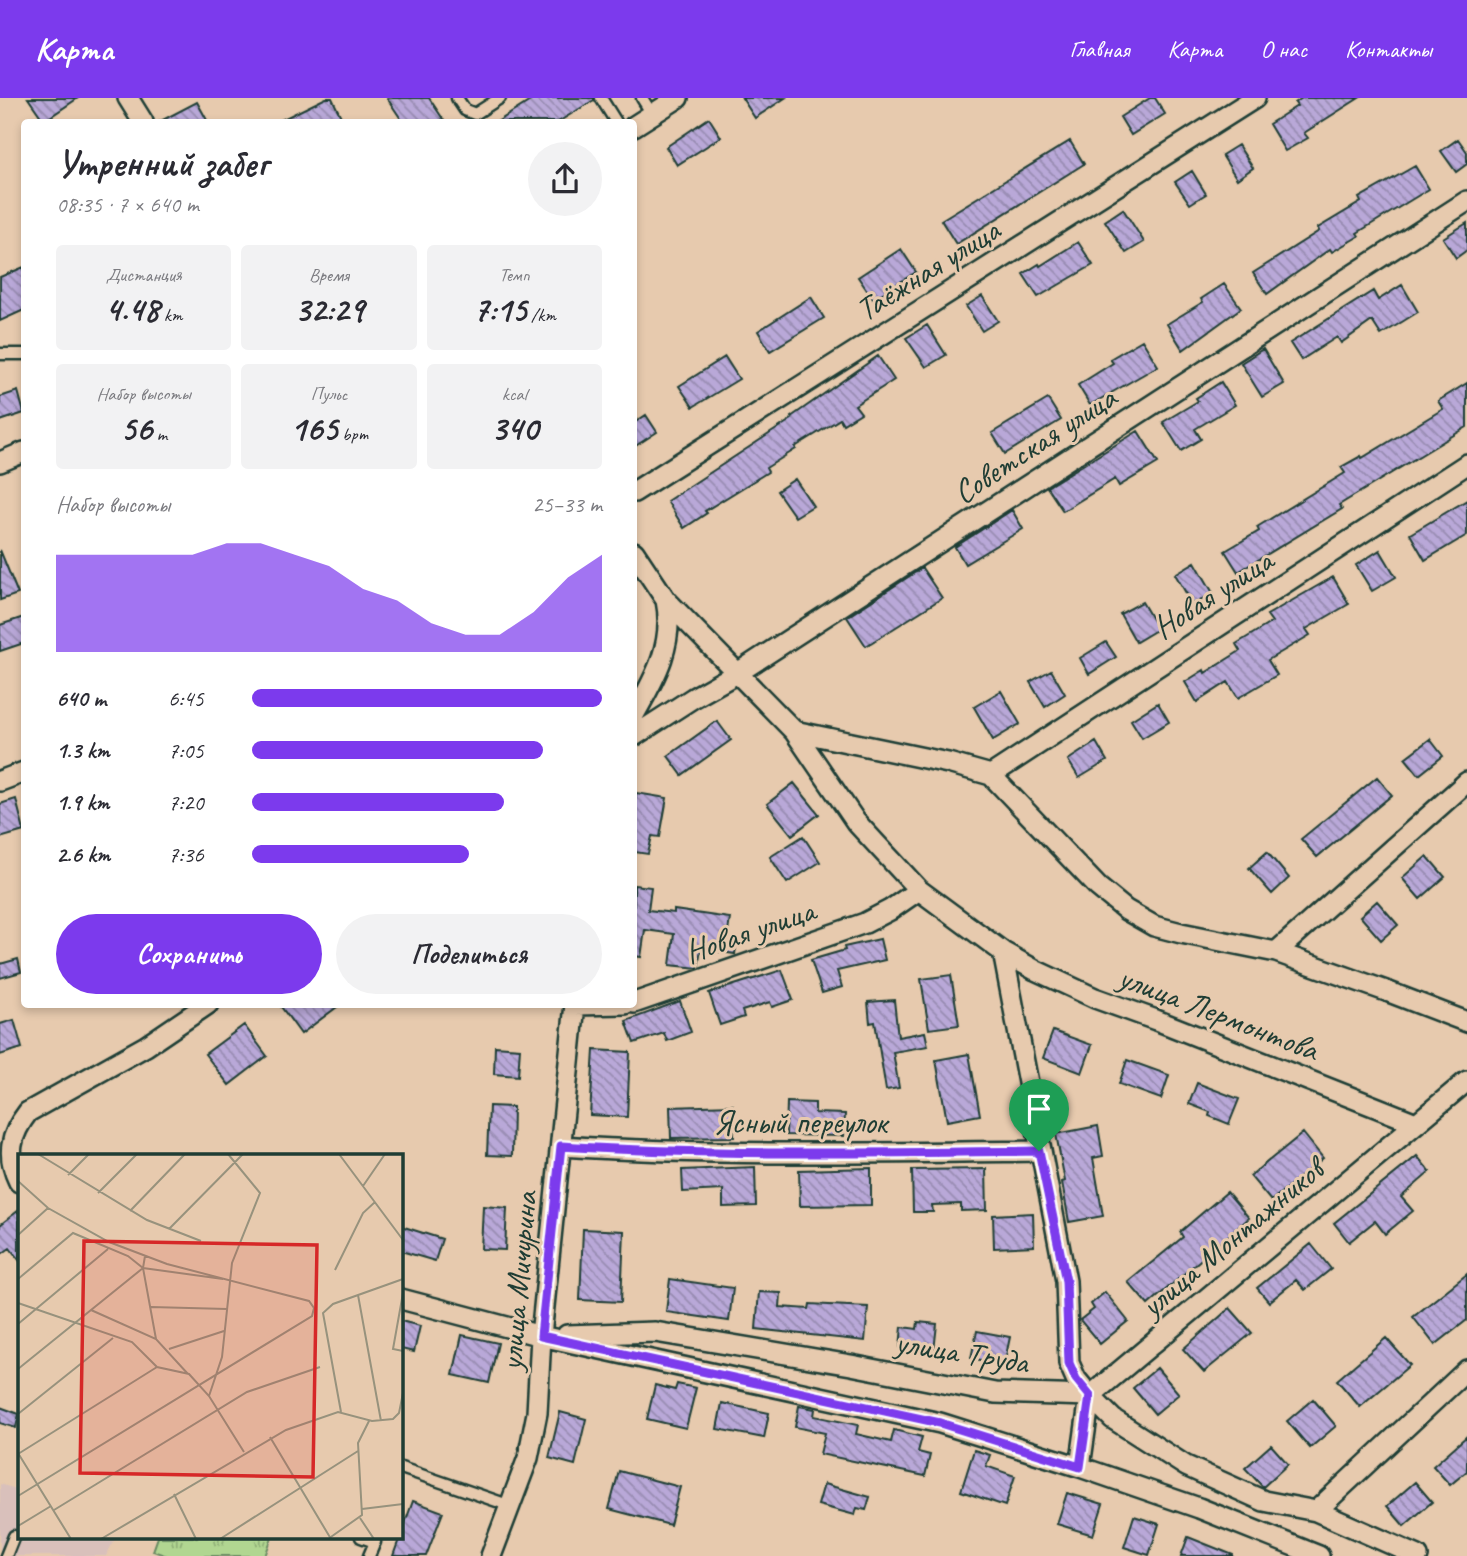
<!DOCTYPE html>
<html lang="ru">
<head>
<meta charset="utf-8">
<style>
  :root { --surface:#fff; --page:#f2f2f3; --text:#2b2b33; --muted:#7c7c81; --accent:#7c3aed }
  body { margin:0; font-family:Caveat,sans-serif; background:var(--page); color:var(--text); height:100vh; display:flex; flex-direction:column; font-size:26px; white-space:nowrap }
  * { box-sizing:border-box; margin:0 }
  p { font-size:23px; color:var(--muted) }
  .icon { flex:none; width:38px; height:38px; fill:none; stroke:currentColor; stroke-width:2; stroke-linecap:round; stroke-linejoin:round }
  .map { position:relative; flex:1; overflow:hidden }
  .panel { position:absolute; left:21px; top:21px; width:616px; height:889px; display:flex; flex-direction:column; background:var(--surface); border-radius:7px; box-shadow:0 4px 10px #0003 }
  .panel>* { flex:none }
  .pin { position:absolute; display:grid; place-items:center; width:60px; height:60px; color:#fff; margin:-72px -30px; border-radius:50% 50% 50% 0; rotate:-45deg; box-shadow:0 0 7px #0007 }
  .pin .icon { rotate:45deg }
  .round { display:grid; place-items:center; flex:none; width:74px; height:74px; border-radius:37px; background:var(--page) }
  .headline { display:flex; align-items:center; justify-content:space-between; height:119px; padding:0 35px }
  h1 { font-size:38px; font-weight:800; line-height:52px }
  .stats { display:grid; grid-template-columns:repeat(3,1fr); gap:10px; height:119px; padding:7px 35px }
  .stats div { display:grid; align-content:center; border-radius:7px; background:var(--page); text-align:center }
  .stats b { font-size:35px; font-weight:800 }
  .stats small { font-size:19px; font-weight:400 }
  .stats p { font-size:19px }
  .chart { height:196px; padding:14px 35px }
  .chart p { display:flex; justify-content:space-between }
  .chart svg { width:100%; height:126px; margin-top:7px; fill:var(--accent); opacity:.7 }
  .cta { display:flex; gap:14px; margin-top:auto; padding:14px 35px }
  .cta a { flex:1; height:80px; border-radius:42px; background:var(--accent); color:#fff; font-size:28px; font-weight:800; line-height:80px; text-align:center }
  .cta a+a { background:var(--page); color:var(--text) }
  ul { padding:0 35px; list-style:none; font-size:23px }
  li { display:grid; grid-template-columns:112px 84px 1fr; align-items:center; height:52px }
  li i { height:18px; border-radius:9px; background:var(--accent) }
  header { display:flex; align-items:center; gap:42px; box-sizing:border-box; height:98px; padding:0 35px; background:var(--accent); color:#fff }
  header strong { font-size:33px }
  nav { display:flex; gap:38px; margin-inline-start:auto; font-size:24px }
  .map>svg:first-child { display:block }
</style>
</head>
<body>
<header>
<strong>Карта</strong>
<nav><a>Главная</a><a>Карта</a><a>О нас</a><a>Контакты</a></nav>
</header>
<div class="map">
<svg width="1467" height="1458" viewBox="0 0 1467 1458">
  <defs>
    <pattern id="grass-tufts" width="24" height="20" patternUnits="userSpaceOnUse" patternTransform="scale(1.75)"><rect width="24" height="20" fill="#b1d691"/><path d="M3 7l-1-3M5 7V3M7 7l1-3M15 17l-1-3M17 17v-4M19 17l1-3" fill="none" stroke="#8faf77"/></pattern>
    <pattern id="building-back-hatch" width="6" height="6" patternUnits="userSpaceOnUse" patternTransform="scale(1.75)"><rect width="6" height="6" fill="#b9a8d8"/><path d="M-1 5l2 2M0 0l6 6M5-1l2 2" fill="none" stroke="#968ab0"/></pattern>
  </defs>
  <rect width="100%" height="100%" fill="#e7caae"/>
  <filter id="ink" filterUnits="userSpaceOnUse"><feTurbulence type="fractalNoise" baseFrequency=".0143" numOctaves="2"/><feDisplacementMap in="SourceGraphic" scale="14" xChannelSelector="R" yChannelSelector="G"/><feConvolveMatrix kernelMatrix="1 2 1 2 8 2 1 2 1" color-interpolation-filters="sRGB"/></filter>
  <g filter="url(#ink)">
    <path fill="#d9c0bb" d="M0,1386L19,1392V1439H116L106,1458H0Z"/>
    <path fill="url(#grass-tufts)" stroke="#688a62" stroke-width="2" d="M158,1439H272L265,1458H167L153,1453Z"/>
    <path fill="url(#building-back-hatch)" stroke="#1f3d34" stroke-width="2" d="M28,0H78L44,23Z
      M326,0H332L342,21L335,24H277Z
      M387,0H429L445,24H403Z
      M535,0H594V2L558,24H497Z
      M742,0H785L755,20Z
      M1150,0H1155L1165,16L1131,37L1120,19Z
      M1302,0H1359L1304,35L1308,40L1285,53L1269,26L1297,8L1295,5Z
      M197,4L208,24H159Z
      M709,20L721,39L677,67L666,49Z
      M1458,41L1467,54V66L1456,74L1441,53Z
      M1070,43L1084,66L956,146L941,122Z
      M1238,47L1253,70L1237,81L1222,57Z
      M1415,68L1429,91L1357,135L1359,138L1332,154L1330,151L1267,196L1253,175L1319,133L1318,130L1361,104L1359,100Z
      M1192,73L1206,96L1190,106L1175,84Z
      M1123,111L1144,144L1126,155L1105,123Z
      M1467,125V152L1456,160L1443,140Z
      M1078,144L1093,167L1038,199L1023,176L1039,166L1040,168Z
      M901,151L916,174L873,201L858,179Z
      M24,169V212L0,223V179Z
      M1224,186L1241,210L1183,252L1167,226L1203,204L1201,201Z
      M1402,187L1418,214L1381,237L1372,223L1341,245L1337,239L1301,262L1290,245L1373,193L1378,202Z
      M982,198L998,223L982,233L966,208Z
      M811,199L824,220L770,253L758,233Z
      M927,227L946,257L926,269L906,240Z
      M1142,242L1158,268L1090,307L1078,287L1113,265L1110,261Z
      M1263,251L1284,286L1262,299L1241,265Z
      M878,258L894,282L855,307L861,315L843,326L840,321L795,349L796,351L766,370L768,374L705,413L707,415L684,430L667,403L792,321L791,319Z
      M725,259L739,281L693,309L679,288Z
      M1221,284L1235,307L1195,331L1201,341L1181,353L1163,324L1198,303L1196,300Z
      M1467,285V329L1339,407L1342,411L1238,474L1225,453L1259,433L1257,429L1345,375L1341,369L1361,358L1362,360L1443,311L1438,303Z
      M18,293L24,315L0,323V299Z
      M1048,301L1061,322L1005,356L992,335Z
      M646,317L657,334L634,349V325Z
      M1138,333L1158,365L1119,388L1115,381L1063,413L1047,389Z
      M795,381L813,408L795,419L777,393Z
      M1467,402V437L1425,462L1410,436Z
      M1012,412L1023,431L965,466L955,449Z
      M0,452L18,496L0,502Z
      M1380,452L1396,479L1372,493L1356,467Z
      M1195,464L1213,495L1193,507L1175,476Z
      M922,470L942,500L866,548L847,519Z
      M1333,479L1349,506L1306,531L1310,537L1268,562L1277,577L1238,600L1228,584L1197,604L1185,584L1204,572L1205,575L1240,553L1236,546L1272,524L1267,517Z
      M1142,504L1158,531L1136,544L1120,516Z
      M24,519V545L0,553V527Z
      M1106,544L1116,559L1089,576L1080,560Z
      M1051,572L1065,596L1045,609L1030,584Z
      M1001,593L1020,626L993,642L974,609Z
      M1158,605L1169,624L1142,640L1131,622Z
      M717,623L731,642L682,677L668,658Z
      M1430,641L1443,658L1419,677L1405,660Z
      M1096,644L1107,663L1079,680L1068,662Z
      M1377,679L1392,697L1317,759L1301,741Z
      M794,685L819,716L792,737L767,706Z
      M636,695L667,700L660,739L652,738L648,756L634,754V709Z
      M16,701L24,733L0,740V706Z
      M803,738L820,764L787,785L770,759Z
      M1267,754L1289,780L1272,796L1249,770Z
      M1427,758L1445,779L1420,801L1402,780Z
      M634,787L651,789L648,812L674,815V812L730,820L727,841L737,843L735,856L701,851L698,870L670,867L674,836L645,832L641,859L634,858Z
      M1377,803L1398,827L1381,842L1360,818Z
      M880,841L885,862L837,873L842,889L822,895L811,862L845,852L844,849Z
      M18,861L21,874L0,880V866Z
      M782,872L793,902L772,909L770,904L742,913L744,919L720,927L709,895Z
      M951,877L959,927L929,931L921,881Z
      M894,902L898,939L925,934L928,948L893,954L899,990L886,992L875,924L870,925L868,904Z
      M680,903L691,934L667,943L664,935L634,945L626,923Z
      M279,906H341L301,936Z
      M14,922L22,950L0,957V926Z
      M244,927L267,958L229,987L205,956Z
      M1053,933L1092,947L1082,975L1043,960Z
      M495,948L520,950L518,978L494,976Z
      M594,952L630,954L627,1019L590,1017Z
      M969,956L980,1017L947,1023L936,962Z
      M1127,962L1169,977L1161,1001L1119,986Z
      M1197,985L1239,1001L1229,1026L1209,1018L1210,1014L1189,1006Z
      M787,1004L815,1005V1015L845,1016L844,1038L786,1037Z
      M733,1007L734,1039L671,1040L670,1009Z
      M489,1008L513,1009L512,1058L487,1057Z
      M1098,1028L1103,1058L1093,1060L1103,1118L1069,1124L1062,1084L1065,1083L1056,1036Z
      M1303,1035L1323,1060L1271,1103L1250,1078Z
      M1417,1058L1430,1074L1401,1099L1413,1113L1385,1136L1375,1123L1349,1144L1334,1125Z
      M755,1069L756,1108L723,1109V1092L683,1094L682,1072Z
      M871,1070V1107L800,1108L799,1072Z
      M986,1071L987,1112L961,1113V1106L932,1107L933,1114H913L912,1072Z
      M1227,1094L1249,1120L1148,1207L1128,1184L1183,1139L1180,1134Z
      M483,1108L507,1110L505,1152L481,1151Z
      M19,1112V1162L10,1150L0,1157V1127Z
      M1033,1115L1034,1148L994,1150L993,1117Z
      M401,1128L442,1141L435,1163L401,1153Z
      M583,1131L624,1133L621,1204L580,1202Z
      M1311,1146L1331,1171L1305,1192L1296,1182L1269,1204L1257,1190Z
      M1467,1176V1222L1435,1247L1413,1219Z
      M670,1181L733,1190L729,1223L666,1214Z
      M759,1194L781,1195L780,1209L809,1211L810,1206L868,1209L865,1243L756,1231Z
      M1105,1194L1128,1223L1100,1246L1080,1222L1094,1211L1091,1206Z
      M1230,1210L1252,1235L1204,1274L1183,1251Z
      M401,1223L420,1228L414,1254L401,1251Z
      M918,1224L937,1226L934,1253L900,1249L902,1229L917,1231Z
      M977,1233L1010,1239L1004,1267L971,1260Z
      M462,1237L498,1245L489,1285L453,1277Z
      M1386,1240L1410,1267L1360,1309L1337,1282Z
      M1157,1270L1179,1296L1155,1316L1133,1290Z
      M677,1286L696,1290L686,1330L647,1321L655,1287L675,1292Z
      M1313,1301L1336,1328L1310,1350L1287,1323Z
      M722,1305L769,1315L764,1340L717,1331Z
      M799,1308L815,1311L814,1318L858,1327L856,1336L891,1344L894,1332L922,1339L918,1354L930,1357L925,1378L820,1356L825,1335L795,1329Z
      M0,1309L19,1316L16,1330L0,1325Z
      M560,1314L586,1321L575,1367L549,1360Z
      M1467,1338V1373L1450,1387L1433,1368Z
      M1271,1347L1288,1366L1263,1389L1245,1370Z
      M974,1352L990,1357L986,1368L1015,1378L1005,1408L961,1393Z
      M619,1373L680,1389L670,1427L609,1411Z
      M1415,1384L1432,1404L1404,1428L1387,1408Z
      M824,1386L870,1399L866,1412L857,1410L855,1417L818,1407Z
      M1067,1395L1103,1406L1093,1437L1057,1426Z
      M413,1403L443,1414L426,1458H393Z
      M1134,1418L1159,1426L1149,1457L1124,1449Z
      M1188,1439L1233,1457V1458H1181Z"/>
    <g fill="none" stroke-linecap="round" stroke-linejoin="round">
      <g stroke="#1f3d34" stroke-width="15">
        <path id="service" d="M457,0L465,12L475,16L500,0
          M601,0L616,24
          M642,0L652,16
          M0,256H24
          M401,1370L511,1408
          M361,1439L375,1444L369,1458
          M6,1458L14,1438"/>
      </g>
      <g stroke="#1f3d34" stroke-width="24">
        <path id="minor" d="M128,0L143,24
          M634,28L678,0
          M0,364L24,354
          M634,394L1255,0
          M634,454L666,502L794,633L948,665L991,677L1098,789L1126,812L1154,828L1181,835L1276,854L1389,894L1467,924
          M634,617C655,580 675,546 666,502
          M794,633L856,724L880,750L919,792L1003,854L1035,872L1095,900L1156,922L1416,1025
          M634,638L693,600L739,574L1467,103
          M991,677L1467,366
          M0,683L24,674
          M1003,854L1066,1183L1069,1265L1076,1281L1090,1298
          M1276,854L1467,684
          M634,905L865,825L890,812L919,792
          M575,907L625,906
          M561,1048C721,1058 880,1055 1039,1053
          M19,1084C6,1057 10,1037 28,1014L146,948L208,906
          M401,1201L541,1238L940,1325L1080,1369L1199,1410L1319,1458
          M567,1237L655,1234L851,1267L995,1295L1090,1298L1113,1321L1186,1368L1264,1403L1316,1413L1418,1458
          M1080,1369L1090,1298L1467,983
          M1316,1413L1467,1272
          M491,1458L528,1360L537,1315L541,1238L575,906"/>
      </g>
      <use href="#service" stroke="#e7caae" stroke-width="10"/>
      <use href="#minor" stroke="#e7caae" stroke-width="19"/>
    </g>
  </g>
  <g fill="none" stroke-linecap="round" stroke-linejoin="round" filter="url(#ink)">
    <g stroke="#fff" stroke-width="14">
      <path id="route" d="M561,1048C721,1058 880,1055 1039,1053L1066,1183L1069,1265L1076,1281L1090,1298L1080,1369L940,1325L541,1238Z"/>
    </g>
    <use href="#route" stroke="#7c3aed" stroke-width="9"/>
  </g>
  <g text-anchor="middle" stroke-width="6" stroke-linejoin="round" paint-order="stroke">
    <g font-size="33" fill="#1f3d34" stroke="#e7caae">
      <text transform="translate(927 171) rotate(-32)" y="12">Таёжная улица</text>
      <text transform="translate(1034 346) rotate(-33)" y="12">Советская улица</text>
      <text transform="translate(1212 495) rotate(-33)" y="12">Новая улица</text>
      <text transform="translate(749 832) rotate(-19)" y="12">Новая улица</text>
      <text transform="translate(1219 914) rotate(21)" y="12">улица Лермонтова</text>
      <text x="800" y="1035">Ясный переулок</text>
      <text transform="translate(1231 1139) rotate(-40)" y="12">улица Монтажников</text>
      <text transform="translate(517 1183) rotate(-85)" y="12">улица Мичурина</text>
      <text transform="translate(962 1253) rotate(9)" y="12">улица Труда</text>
    </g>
  </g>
  <g transform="translate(18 1056)">
    <rect width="385" height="385" fill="#e7caae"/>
    <path fill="none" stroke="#97927d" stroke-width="2" d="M20,0L129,66L183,87M321,0L385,86M50,21L71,0M0,27L30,54L91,88L149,110L291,147L296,154L294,162L0,342M345,32L367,0M80,39L119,0M112,57L167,0M151,75L225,0M0,81L30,54M125,114L138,185M317,116L345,59L357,48M0,125L55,79L110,102L125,114L205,125M385,139L375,195L385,197M340,141L363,267M0,149L114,188L139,213L171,220L191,242L226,298M133,153L209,155M73,156L138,185L170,220M0,170L90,95M151,195L206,177M0,215L125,114L127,102M191,242L204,203L214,109L242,39L210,0M323,258L305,159L315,150L385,125M0,260L95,184M252,283L313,385M0,299L53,385M0,300L139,213M156,340L178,385M344,355L385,350M36,356L229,238L302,213M342,364L356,385M0,372L33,352M83,385L268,276L320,258L354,267L375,265L381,259L385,239M202,385L340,297M310,385L344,361L340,289L351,267"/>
    <path fill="#d62828" fill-opacity="0.15" stroke="#d62828" stroke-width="3.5" d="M66,87L299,91L295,323L62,319Z"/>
    <rect width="385" height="385" fill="none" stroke="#1f3d34" stroke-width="3.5"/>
  </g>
</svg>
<div class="pin" style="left:1039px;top:1053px;background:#1e9e55"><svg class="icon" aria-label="arrive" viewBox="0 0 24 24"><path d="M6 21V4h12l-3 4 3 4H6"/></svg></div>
<section class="panel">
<div class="headline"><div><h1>Утренний забег</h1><p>08:35 · 7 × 640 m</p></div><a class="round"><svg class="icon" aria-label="share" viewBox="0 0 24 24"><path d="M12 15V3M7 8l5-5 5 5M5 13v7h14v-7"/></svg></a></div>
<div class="stats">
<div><p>Дистанция</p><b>4.48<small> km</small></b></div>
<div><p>Время</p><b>32:29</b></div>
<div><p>Темп</p><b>7:15<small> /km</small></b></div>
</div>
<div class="stats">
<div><p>Набор высоты</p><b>56<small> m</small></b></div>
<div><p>Пульс</p><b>165<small> bpm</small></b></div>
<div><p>kcal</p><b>340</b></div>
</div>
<div class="chart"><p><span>Набор высоты</span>25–33 m</p>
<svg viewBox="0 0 160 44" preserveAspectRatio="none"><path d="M0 44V10L10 10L20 10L30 10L40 10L50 6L60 6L70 10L80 14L90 22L100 26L110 34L120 38L130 38L140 30L150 18L160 10V44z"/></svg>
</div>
<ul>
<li><b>640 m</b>6:45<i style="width:100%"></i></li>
<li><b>1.3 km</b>7:05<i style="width:83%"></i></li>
<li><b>1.9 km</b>7:20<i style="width:72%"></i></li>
<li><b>2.6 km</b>7:36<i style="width:62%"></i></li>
</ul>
<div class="cta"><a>Сохранить</a><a>Поделиться</a></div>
</section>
</div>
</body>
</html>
